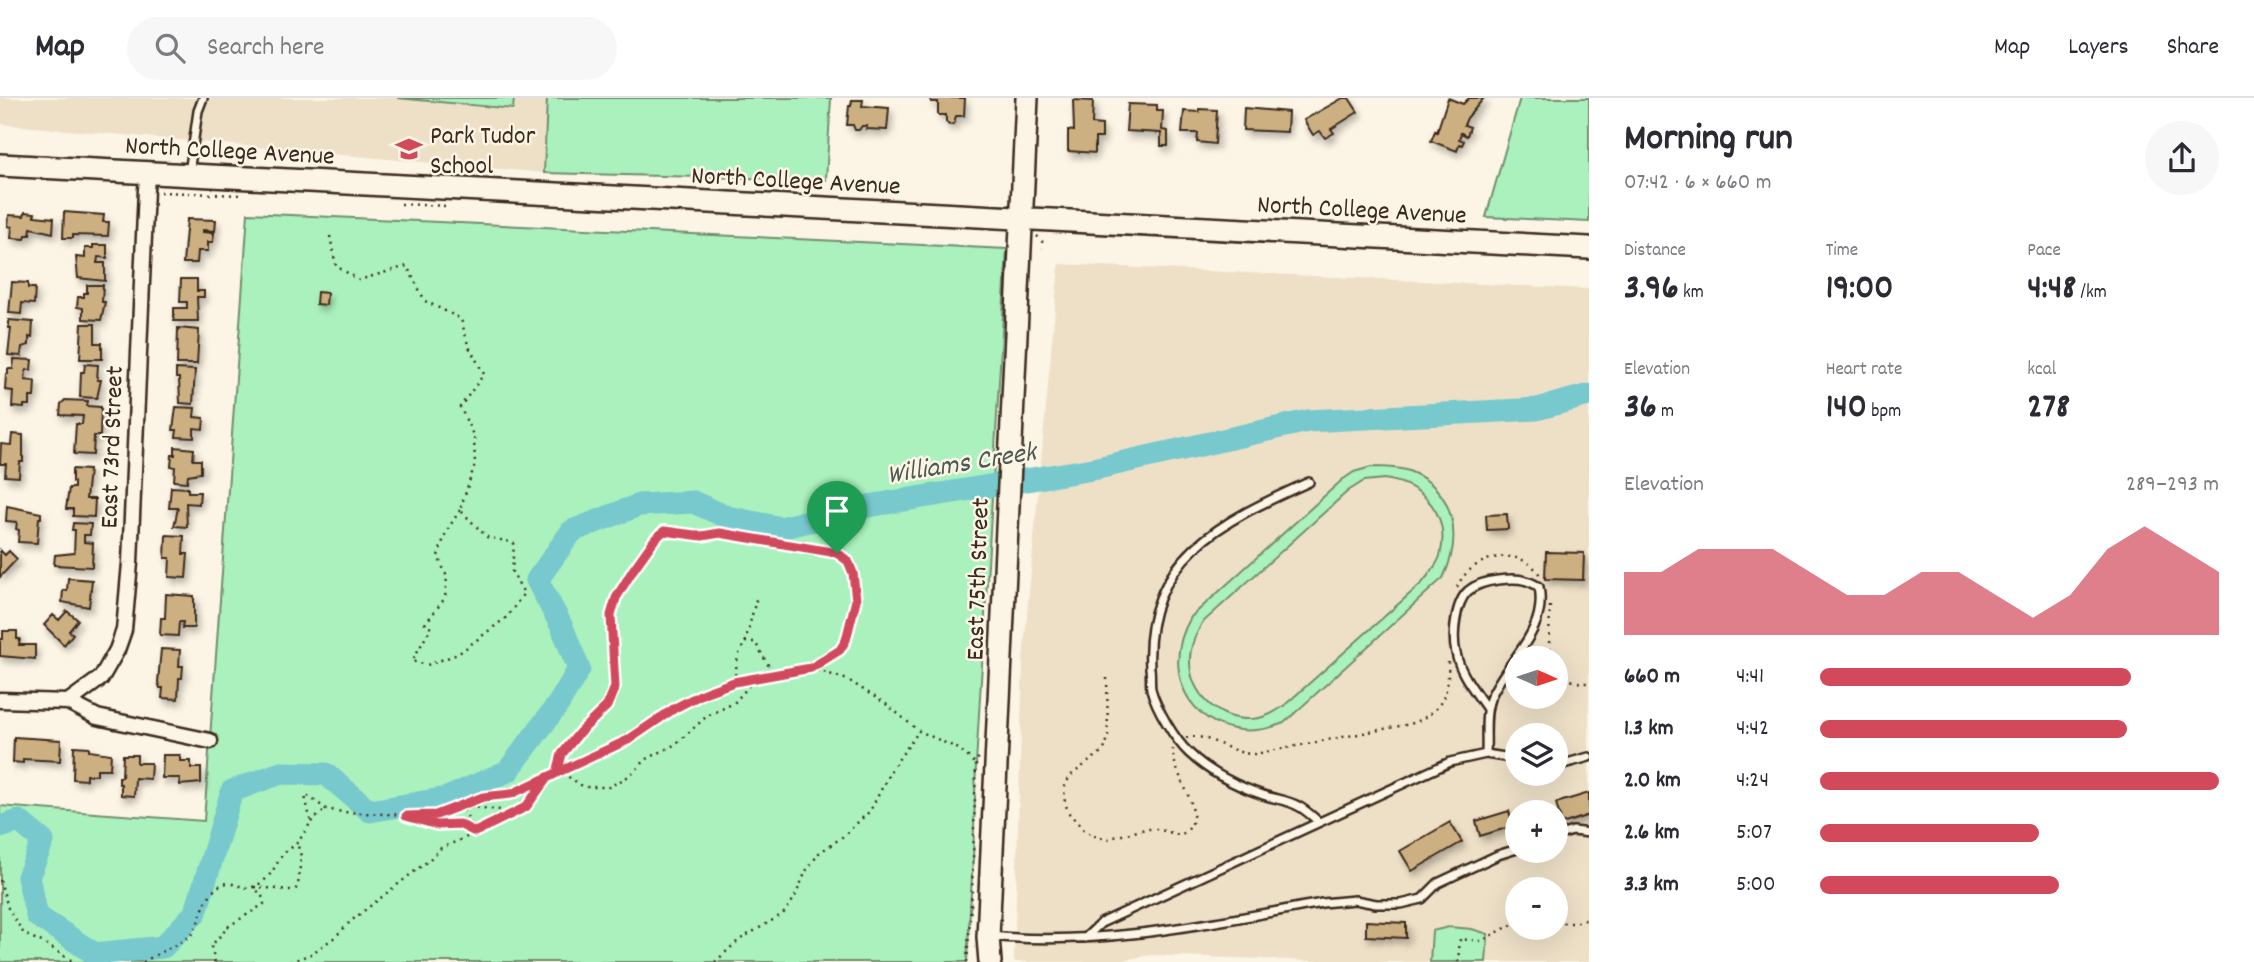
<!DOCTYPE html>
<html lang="en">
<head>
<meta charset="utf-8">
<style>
  :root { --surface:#fff; --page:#f7f7f7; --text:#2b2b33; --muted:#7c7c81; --line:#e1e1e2; --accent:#d1495b }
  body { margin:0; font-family:Dekko,sans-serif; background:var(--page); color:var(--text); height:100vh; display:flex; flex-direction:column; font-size:26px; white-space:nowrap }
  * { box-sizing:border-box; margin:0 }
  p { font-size:23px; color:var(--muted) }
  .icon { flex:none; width:38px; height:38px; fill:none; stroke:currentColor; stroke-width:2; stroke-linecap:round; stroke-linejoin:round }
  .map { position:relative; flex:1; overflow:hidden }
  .panel { display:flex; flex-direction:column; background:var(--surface); width:665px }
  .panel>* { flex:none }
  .needle { width:46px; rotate:93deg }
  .buttons { position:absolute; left:1505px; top:548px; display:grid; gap:14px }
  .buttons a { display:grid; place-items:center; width:63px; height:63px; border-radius:50%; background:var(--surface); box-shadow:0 7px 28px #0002; font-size:35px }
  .pin { position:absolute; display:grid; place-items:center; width:60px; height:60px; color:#fff; margin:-72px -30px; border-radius:50% 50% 50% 0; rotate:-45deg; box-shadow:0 0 7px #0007 }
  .pin .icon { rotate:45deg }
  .round { display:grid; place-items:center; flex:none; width:74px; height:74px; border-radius:37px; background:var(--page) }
  .overview { display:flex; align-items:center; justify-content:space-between; height:119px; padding:0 35px }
  h1 { font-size:38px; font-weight:700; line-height:52px }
  .figures { display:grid; grid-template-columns:repeat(3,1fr); gap:10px; height:119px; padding:7px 35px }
  .figures div { display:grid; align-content:center }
  .figures b { font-size:35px; font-weight:700 }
  .figures small { font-size:19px; font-weight:400 }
  .figures p { font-size:19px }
  .chart { height:196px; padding:14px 35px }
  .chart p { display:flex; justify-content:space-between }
  .chart svg { width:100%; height:126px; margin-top:7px; fill:var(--accent); opacity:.7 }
  ul { padding:0 35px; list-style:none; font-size:23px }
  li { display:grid; grid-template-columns:112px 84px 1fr; align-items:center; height:52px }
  li i { height:18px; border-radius:9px; background:var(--accent) }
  header { display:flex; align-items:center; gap:42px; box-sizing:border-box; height:98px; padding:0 35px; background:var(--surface); border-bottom:2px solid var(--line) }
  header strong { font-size:33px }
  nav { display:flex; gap:38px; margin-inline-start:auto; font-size:24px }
  .search { width:490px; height:63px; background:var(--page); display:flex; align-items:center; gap:18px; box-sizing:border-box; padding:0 24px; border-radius:38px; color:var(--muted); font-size:26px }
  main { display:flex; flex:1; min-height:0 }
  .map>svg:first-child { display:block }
</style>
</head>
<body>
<header>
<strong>Map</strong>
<div class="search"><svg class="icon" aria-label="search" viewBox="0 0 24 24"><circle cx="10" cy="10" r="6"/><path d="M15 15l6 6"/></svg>Search here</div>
<nav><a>Map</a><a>Layers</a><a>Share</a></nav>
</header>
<main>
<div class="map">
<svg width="1589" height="864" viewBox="0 0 1589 864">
  <defs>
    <filter id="shadow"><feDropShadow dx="3" dy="5" stdDeviation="3.5" flood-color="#0004"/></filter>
  </defs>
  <rect width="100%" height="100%" fill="#fcf5e5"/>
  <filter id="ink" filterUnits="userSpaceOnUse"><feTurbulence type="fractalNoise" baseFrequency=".0143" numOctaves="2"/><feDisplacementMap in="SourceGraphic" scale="14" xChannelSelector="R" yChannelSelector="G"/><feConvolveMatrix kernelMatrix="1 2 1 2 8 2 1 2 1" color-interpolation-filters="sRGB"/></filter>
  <g filter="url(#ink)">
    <path fill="#eee0c7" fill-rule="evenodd" d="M0,0H547L544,75L0,26Z
      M1059,166L1589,191V864H1338L1151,857L1113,864H1014L1023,560ZM1517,560H1556V598H1517ZM1517,637H1556V676H1517ZM1517,714H1556V752H1517ZM1517,791H1556V830H1517Z"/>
    <path fill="#aaf1bd" stroke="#728e6e" stroke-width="2" fill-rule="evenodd" d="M397,0H514L513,11Z
      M547,0H831L826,82L544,75Z
      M1520,0H1589V124L1486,119Z
      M248,115L1007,151L976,666L973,762L967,864H0V708L204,723Z
      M1371,369C1383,369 1397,369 1409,373C1455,391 1463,439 1443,480L1284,625C1211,655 1151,588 1191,519L1342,382L1354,374ZM1384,381C1423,386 1451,416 1440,458C1437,468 1428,477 1422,485L1286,606C1276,614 1266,620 1252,621C1218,623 1189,595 1190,561C1190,548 1196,537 1202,525L1348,393L1364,383Z
      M1449,829L1472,831L1488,836L1486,864H1430L1432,833Z"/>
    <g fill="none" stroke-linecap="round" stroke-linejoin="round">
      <path stroke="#77c9cd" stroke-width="23" d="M0,729L19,723L43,743L28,779L37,818L95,856L163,849L196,814L232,693L281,675L326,676L370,713L447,700L508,673L559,605L579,571L562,529L537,482L572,433L639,407L693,404L727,419L781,430L868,408L1093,371L1308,323L1537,311L1589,297"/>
    </g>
    <path fill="#cdb082" stroke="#3b2a1e" stroke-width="2" filter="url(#shadow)" d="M931,0H965L964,18H956L954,26L949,27L946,24V17H938V4H931Z
      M1343,0H1349L1358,14L1331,31L1334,35L1325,40L1320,33L1313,37L1304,22Z
      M1448,0L1463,6L1469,0H1484L1467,20L1464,27L1470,29L1467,38L1461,35L1459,41L1464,43L1462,47L1459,46L1457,53L1431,43L1435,33L1437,34Z
      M852,2H863L862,8L889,10L887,32L866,31L867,28H862L859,32H855L853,27H847L849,8H851Z
      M1073,2L1093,3L1092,26L1102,27V40H1095V55L1068,53V32L1074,33Z
      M1128,6L1157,7V13H1163L1162,32L1168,33V48H1161V35L1126,33Z
      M1244,10L1288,14L1287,34L1243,32Z
      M1199,11L1217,12L1215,46L1197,44L1198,35H1182L1184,13L1199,14Z
      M25,114L35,115L34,118L54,120L53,135L31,130L30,137H26L25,141L11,140L12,129L8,128L9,117L24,118Z
      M64,114L104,117L103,124H109L108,138L73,137V140H63Z
      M187,121L216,122L215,133L203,132V134L214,135L213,144H208V153H198L197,165H183Z
      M93,147H107V160L98,159L97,165H105V183L78,180L76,159L85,160V150H93Z
      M181,181H197V193H204V199H197L198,223H174V210H187V204H180Z
      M12,184L28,185V190H35L34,206L22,205L21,216L9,215Z
      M87,187H103L102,204H105L101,222L83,221V210L77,209L78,199H84V195H87Z
      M317,194L327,195L326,207L316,206Z
      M9,222L33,224L32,240L29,239V247L22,249L21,258L8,257L11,230H9Z
      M82,226H95V245H102V261H80Z
      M178,230L199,232L197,266H177Z
      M14,261L32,262L31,272H26L25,282L35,283L34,299H30V307H24V310L12,309L13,293L5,292L6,276H8V271H13Z
      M85,266L98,267L97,282H101L97,300L80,299L81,274H84Z
      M176,271L195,272L193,306L180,305L179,280H176Z
      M65,302L88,303L87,308L101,309L100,338H94L93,357L74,356L76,326H82L83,318L60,317L61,306Z
      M176,309L195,310L194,319L204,320L203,331L194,330V340L176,339L177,332H173Z
      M12,336L23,337V364H20L19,379L5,378L6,366H0L1,346L11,347Z
      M175,349L194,351L193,362H201V375L188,377L187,384L174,383L175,369L171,368L172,357H175Z
      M72,371L89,372L86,401H95L94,419L73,418V411H66L69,390H74V384H72Z
      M171,389L188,390V394H200L199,406L186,405L187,429L174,428L178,410H169Z
      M7,408L41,415V420H39L37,445L18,444L19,432L16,431L17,424L6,423Z
      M1507,416L1508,431L1487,432L1486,417Z
      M73,425L91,426L90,437H84V444L93,445L92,469L54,467L55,457L74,455L75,432H72Z
      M166,437L184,438L183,456H188L186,480L169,479L170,460H165Z
      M0,452L5,457L9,453L17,461L0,479Z
      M1546,454L1584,455L1583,482L1545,481Z
      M68,480L92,482L89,509L62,504L63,492L67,493Z
      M166,496L194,498V530H182L183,524H179L178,538L160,537L161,520H165Z
      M67,513L78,522L69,533L73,536L64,547L44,527L53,517L59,522Z
      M3,533H17V541H20L19,547H35V561L0,558V541H3Z
      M161,551L180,552L179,568H183L182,580H179L178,601L162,600L163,590H160L158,584Z
      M14,639L61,642L60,663L23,661V665L13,664Z
      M74,648L89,649V653L111,656L110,671H97V677H86V682L73,681Z
      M123,657H137V665H151L150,681L135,680L134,698L121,697V686H119V679H122Z
      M163,657H180V663H191V670H201V685L180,687V680H162Z
      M1589,695V717L1562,726L1556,705Z
      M1509,713L1513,728L1480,738L1476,723Z
      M1450,724L1462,744L1412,773L1400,753Z
      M1366,823L1406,825V840L1366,838Z"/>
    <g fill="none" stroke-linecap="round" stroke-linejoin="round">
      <g stroke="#3b2a1e" stroke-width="12">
        <path id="lane" d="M189,75L198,13L203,0
          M1309,384C1222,423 1144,460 1150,570C1151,577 1150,585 1151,591C1156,610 1175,642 1189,655C1209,674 1237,688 1263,697C1274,701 1288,702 1298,708C1306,712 1313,719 1319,724
          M1486,656C1487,638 1484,617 1490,601C1506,562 1548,535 1539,489C1526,480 1514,480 1498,482C1489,483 1476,486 1468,493C1455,505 1452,538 1456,555C1460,576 1475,593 1487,611
          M1556,668L1589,659
          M1556,738L1573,733L1589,735
          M990,838C1104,849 1210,825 1322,805L1355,802L1376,806H1401L1422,801L1438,785L1498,757L1517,751
          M1085,840L1101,825L1450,664L1486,656L1517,661"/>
      </g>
      <g stroke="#3b2a1e" stroke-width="19">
        <path id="street" d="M0,602L68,604L97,619L210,643
          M68,604L101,580L117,552L124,532L130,465L146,91L148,73"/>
      </g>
      <g stroke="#3b2a1e" stroke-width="26">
        <path id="secondary" d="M0,67L1589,150
          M990,864L988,839L1027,0"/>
      </g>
      <path stroke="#3b2a1e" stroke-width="2.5" stroke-dasharray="2 5" stroke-linecap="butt" d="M160,94L241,97
        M401,106L447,108
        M330,138L336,168L359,182L407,168L425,203L461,221L468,247L484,276L460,309L474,339L475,366L460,412L487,439L514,445L512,474L524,495L507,519L458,556L427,567L412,563L431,530L425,526L445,500L447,479L438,458L446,434L460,412
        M1037,138L1042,143L1043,150
        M1457,489C1471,457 1522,445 1541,479
        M1550,508L1549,547L1553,560
        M745,544H755L774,577
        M1556,568C1565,581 1573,585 1589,585
        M1107,580L1108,640L1104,652L1070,678L1065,688L1064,700L1068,714L1085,733L1097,739L1107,741L1145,731H1156L1180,737C1214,721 1171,678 1173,651
        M754,582L734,605L707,618L676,646L647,661L629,678L609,689H584L567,678L557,675L562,656L607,608L615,589L611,517L616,500L633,472L655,441L664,433L701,438L720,435L837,455C861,473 857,500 850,526C848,535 846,546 840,552C833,560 820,565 811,570
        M734,584L738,558L745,544L757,498
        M1186,640C1206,633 1231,657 1255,656L1410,626C1441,615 1450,597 1448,564
        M410,719L437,727L459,726L475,734L462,708L501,712L506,720
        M311,724L326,711
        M0,782L8,810L24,836L44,845L74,864
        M1556,825H1574L1589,821
        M0,861L2,864
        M143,864L191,838C201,825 203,796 221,787C232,781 242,793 253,789C269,783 274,770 282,757C286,753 291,750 295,747C301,741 306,732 311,724L305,698H308L326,711L342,714L406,717H436L446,715L483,700L511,696L532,687L628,642L675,610L704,595L734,584L811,570L848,582L886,606L919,633L959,651L976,666
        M215,864L211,848L229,828L264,806L262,798L254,789L290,792H295L298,788L301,758L297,745
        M290,864L311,856L335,839L351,823L429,762L441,750L488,730L526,709L545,683
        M715,864L739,842L783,816L794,801L806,773L819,755L841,740L870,713L893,669L919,633
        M967,864L972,793L976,666L979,658
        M1458,864L1460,841L1481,843L1517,824"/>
      <use href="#lane" stroke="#fcf5e5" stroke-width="7"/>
      <use href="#street" stroke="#fcf5e5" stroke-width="14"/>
      <use href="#secondary" stroke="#fcf5e5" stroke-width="21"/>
    </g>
  </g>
  <g fill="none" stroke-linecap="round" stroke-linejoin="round" filter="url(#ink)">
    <g stroke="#fff" stroke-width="14">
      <path id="route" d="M837,455L848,463L853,475L856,502L846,542L840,552L811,570L734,584L704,595L675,610L628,642L511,696L483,699L436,717L406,718L437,727L459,726L475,734L526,709L547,680L557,675L562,656L579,635L607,608L615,589L611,517L616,500L633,472L655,441L664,433L702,438L720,435L837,455"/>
    </g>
    <use href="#route" stroke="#d1495b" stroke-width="9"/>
  </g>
  <defs>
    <g id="school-bare" transform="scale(2.1)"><path d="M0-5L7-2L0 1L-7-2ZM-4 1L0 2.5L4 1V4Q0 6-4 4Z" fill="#d1495b" stroke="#fcf5e5" stroke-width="2.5" paint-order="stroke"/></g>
  </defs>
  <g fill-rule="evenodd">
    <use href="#school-bare" x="409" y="51"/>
  </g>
  <g text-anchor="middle" stroke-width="5" stroke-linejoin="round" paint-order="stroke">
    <g font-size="26" fill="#3b2a1e" stroke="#fcf5e5" text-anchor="start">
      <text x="430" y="45">Park Tudor<tspan x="430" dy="30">School</tspan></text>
    </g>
    <g font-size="26" fill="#3b2a1e" stroke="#fcf5e5">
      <text transform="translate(230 51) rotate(3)" y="9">North College Avenue</text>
      <text transform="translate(796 81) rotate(3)" y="9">North College Avenue</text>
      <text transform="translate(1362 110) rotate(3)" y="9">North College Avenue</text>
      <text transform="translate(110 349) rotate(-88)" y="9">East 73rd Street</text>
      <text transform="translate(976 481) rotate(-88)" y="9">East 75th Street</text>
    </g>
    <g font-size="28" font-style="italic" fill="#4d5a53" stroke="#fcf5e5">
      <text transform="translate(961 363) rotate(-9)" y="10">Williams Creek</text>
    </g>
  </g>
</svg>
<div class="buttons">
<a><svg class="needle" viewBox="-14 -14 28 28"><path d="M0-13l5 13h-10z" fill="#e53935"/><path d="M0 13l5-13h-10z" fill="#7c7c81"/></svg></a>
<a><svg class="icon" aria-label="layers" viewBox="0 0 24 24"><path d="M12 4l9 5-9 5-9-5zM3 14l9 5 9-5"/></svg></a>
<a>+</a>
<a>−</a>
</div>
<div class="pin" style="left:837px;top:455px;background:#1e9e55"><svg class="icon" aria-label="arrive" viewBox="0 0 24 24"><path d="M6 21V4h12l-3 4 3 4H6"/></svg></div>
</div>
<section class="panel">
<div class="overview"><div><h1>Morning run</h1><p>07:42 · 6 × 660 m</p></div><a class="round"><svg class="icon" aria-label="share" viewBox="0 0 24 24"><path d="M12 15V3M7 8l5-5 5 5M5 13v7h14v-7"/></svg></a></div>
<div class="figures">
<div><p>Distance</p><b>3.96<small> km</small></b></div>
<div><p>Time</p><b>19:00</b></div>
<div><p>Pace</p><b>4:48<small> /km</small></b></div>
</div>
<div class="figures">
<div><p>Elevation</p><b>36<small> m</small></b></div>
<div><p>Heart rate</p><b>140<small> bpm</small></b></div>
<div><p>kcal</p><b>278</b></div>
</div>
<div class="chart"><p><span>Elevation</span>289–293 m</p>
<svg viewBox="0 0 160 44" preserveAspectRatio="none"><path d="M0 44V22L10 22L20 14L30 14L40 14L50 22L60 30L70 30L80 22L90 22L100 30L110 38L120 30L130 14L140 6L150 14L160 22V44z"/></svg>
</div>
<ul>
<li><b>660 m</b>4:41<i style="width:78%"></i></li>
<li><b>1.3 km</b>4:42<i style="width:77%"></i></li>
<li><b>2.0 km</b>4:24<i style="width:100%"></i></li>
<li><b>2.6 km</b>5:07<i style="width:55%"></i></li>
<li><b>3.3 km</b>5:00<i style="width:60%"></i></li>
</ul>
</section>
</main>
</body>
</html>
